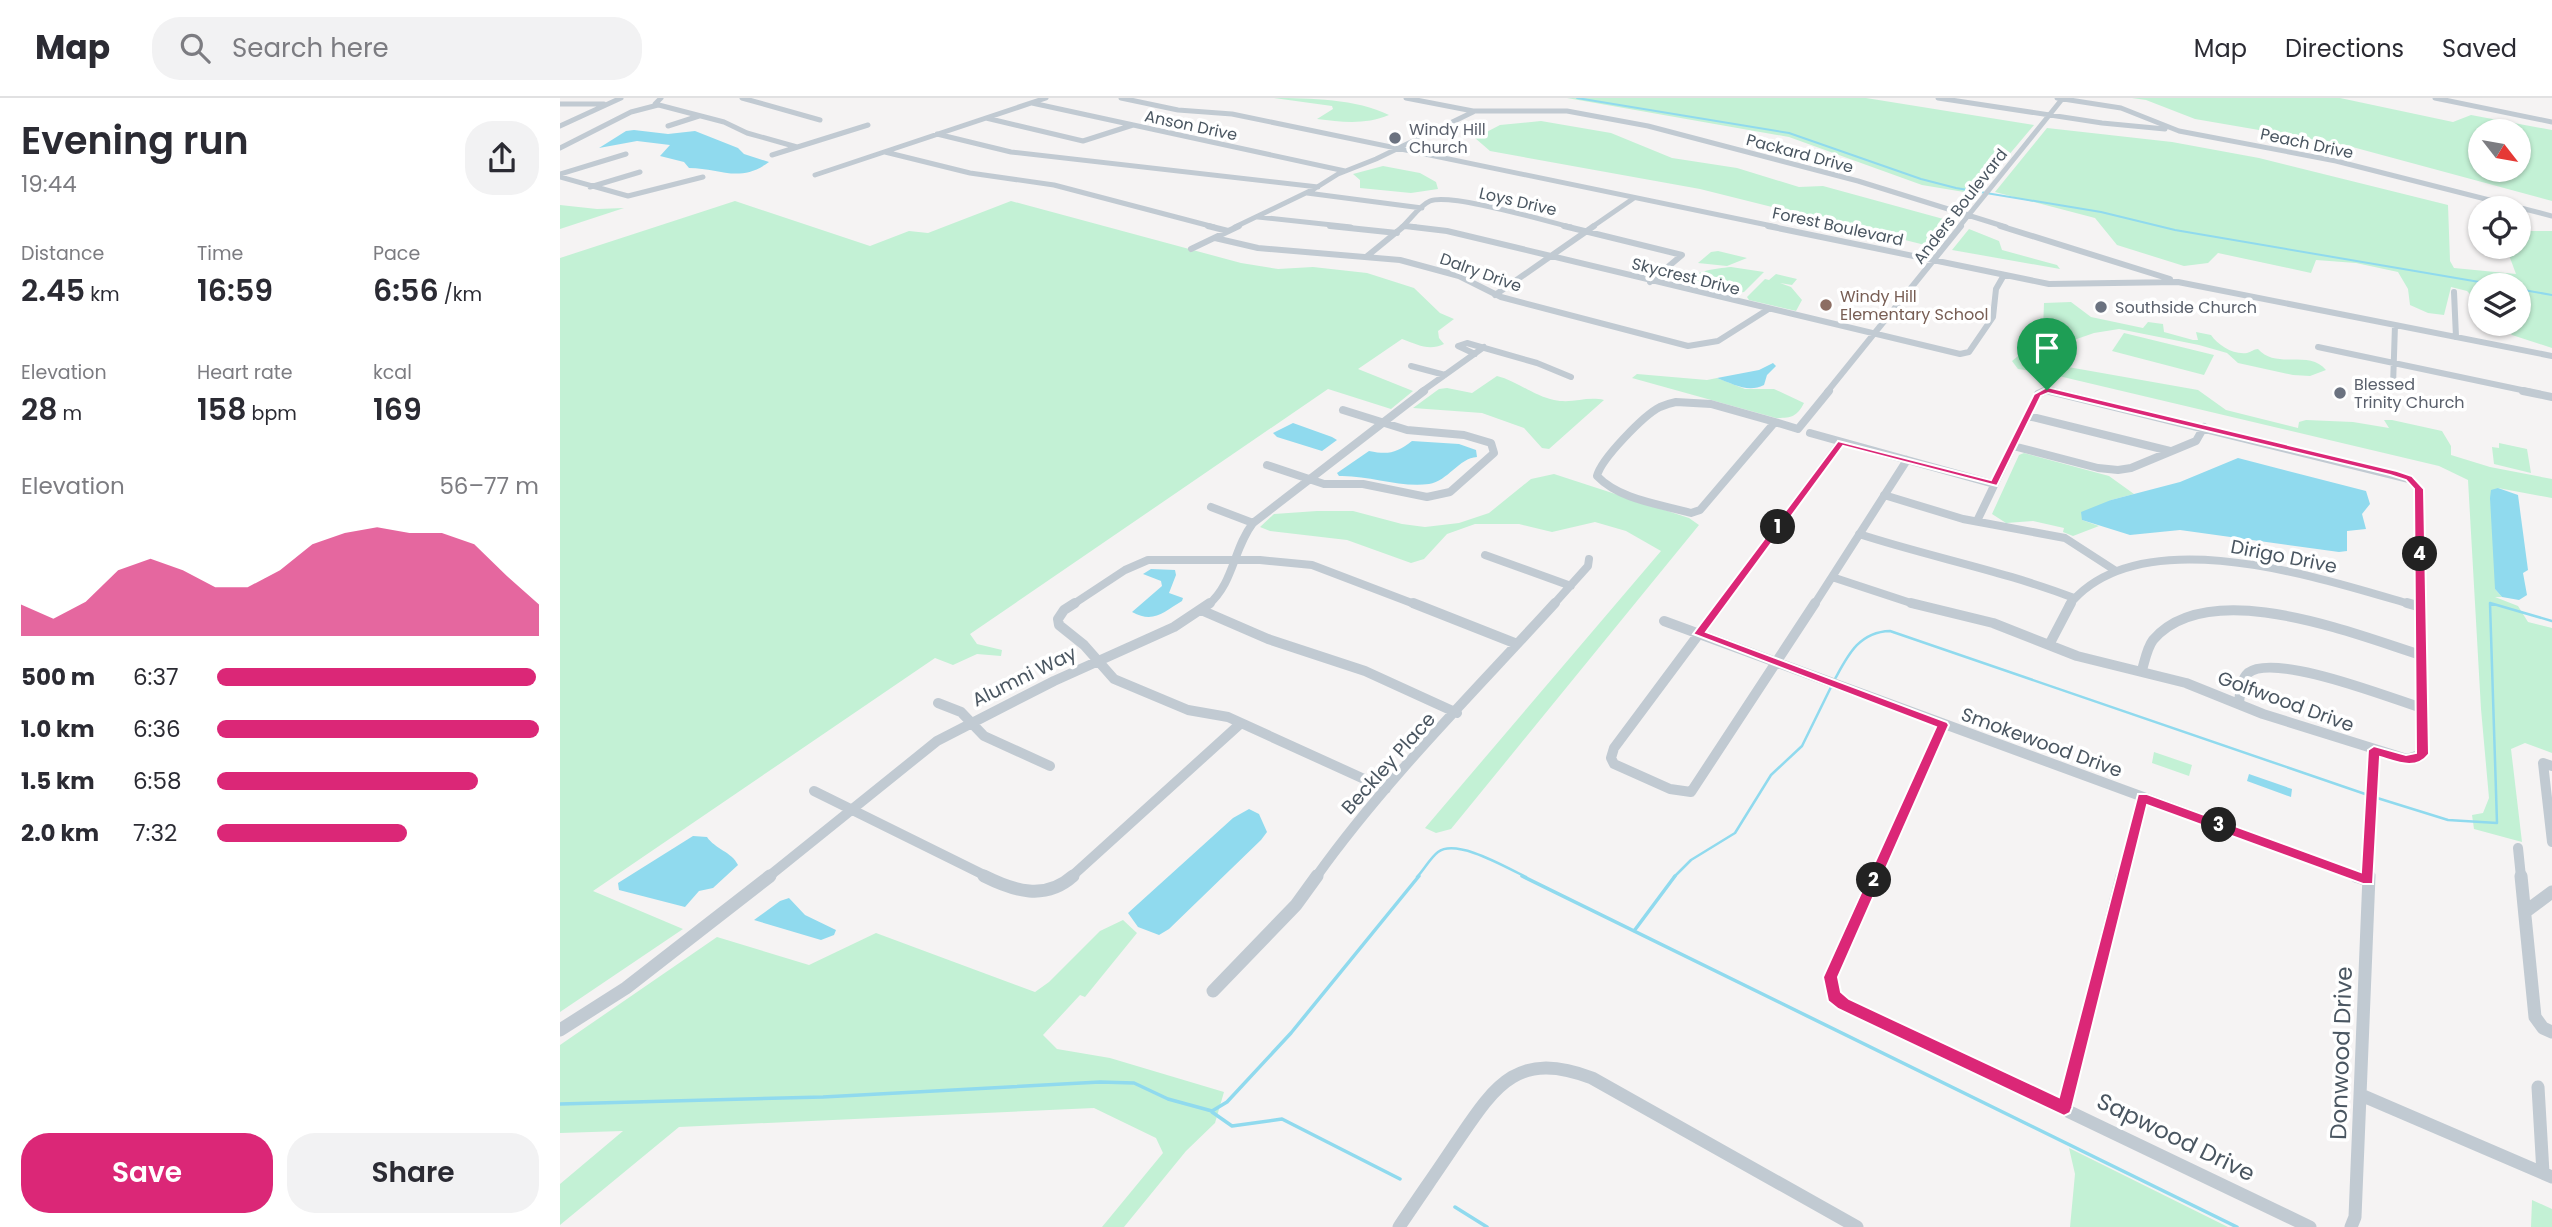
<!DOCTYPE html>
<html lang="en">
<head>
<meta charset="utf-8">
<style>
  :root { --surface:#fff; --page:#f2f2f3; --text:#2b2b33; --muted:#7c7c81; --line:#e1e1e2; --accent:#db2777 }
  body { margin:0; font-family:Poppins,sans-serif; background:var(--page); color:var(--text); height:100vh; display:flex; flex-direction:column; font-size:26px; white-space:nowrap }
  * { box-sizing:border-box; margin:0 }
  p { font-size:23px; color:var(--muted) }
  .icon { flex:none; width:38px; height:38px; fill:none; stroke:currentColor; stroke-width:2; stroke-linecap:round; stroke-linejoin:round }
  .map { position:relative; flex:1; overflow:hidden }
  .details { display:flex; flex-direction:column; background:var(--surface); width:560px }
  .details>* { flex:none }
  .needle { width:46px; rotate:121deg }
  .fabs { position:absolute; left:1908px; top:21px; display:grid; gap:14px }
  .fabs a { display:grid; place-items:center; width:63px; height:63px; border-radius:50%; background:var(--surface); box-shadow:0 2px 5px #0004; font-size:35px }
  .pin { position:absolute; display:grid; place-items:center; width:60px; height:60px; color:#fff; margin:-72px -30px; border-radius:50% 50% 50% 0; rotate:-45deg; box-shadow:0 0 7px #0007 }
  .pin .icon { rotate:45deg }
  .km { position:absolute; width:35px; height:35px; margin:-18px; border-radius:50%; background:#222; color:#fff; font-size:19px; line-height:35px; text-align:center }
  .round { display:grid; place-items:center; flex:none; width:74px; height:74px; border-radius:28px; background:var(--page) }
  .headline { display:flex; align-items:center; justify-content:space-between; height:119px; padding:0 21px }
  h1 { font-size:38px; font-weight:600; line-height:52px }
  .metrics { display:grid; grid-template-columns:repeat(3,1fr); gap:10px; height:119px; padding:7px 21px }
  .metrics div { display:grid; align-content:center }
  .metrics b { font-size:30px; font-weight:600 }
  .metrics small { font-size:19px; font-weight:400 }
  .metrics p { font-size:19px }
  .chart { height:196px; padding:14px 21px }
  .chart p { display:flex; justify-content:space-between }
  .chart svg { width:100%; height:126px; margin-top:7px; fill:var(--accent); opacity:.7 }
  .cta { display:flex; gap:14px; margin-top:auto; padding:14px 21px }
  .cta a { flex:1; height:80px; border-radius:28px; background:var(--accent); color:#fff; font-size:28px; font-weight:600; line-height:80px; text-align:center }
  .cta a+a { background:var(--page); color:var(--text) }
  ul { padding:0 21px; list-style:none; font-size:23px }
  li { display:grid; grid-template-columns:112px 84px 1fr; align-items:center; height:52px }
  li i { height:18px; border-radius:9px; background:var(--accent) }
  header { display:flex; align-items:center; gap:42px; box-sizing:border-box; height:98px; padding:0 35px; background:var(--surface); border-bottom:2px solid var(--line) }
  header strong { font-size:33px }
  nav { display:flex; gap:38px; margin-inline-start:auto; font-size:24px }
  .search { width:490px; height:63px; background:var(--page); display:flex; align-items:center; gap:18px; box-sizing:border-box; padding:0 24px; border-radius:28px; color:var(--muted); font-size:26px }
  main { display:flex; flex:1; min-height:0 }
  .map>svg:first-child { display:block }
</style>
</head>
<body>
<header>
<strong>Map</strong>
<div class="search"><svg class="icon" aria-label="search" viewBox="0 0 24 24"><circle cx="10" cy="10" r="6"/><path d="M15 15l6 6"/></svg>Search here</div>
<nav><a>Map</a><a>Directions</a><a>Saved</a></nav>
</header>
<main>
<section class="details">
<div class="headline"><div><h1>Evening run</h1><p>19:44</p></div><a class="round"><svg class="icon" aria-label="share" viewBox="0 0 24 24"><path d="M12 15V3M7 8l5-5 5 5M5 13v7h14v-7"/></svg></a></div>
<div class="metrics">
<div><p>Distance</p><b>2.45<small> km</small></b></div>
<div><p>Time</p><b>16:59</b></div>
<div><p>Pace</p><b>6:56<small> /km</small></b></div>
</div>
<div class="metrics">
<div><p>Elevation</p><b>28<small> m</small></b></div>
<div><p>Heart rate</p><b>158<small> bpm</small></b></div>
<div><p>kcal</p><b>169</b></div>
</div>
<div class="chart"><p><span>Elevation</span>56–77 m</p>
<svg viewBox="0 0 160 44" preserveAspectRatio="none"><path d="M0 44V33L10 38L20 32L30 21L40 17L50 21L60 27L70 27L80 21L90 12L100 8L110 6L120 8L130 8L140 12L150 23L160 33V44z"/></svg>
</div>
<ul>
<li><b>500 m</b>6:37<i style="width:99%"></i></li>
<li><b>1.0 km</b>6:36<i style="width:100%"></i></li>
<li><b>1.5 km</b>6:58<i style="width:81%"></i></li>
<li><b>2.0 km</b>7:32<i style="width:59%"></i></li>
</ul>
<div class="cta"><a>Save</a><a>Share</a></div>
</section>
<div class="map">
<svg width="1992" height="1129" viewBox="0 0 1992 1129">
  <rect width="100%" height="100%" fill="#f5f3f3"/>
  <path fill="#c3f1d5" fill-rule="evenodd" d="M714,0C749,0 797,1 829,17C805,27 782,24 757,21L773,11L772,8Z
    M1007,0H1306L1474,27L1416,96L1362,87L1229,39Z
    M1572,0H1780L1893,24L1911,17L1992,32V103L1785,47L1635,21L1586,2ZM1920,33H1958V72H1920Z
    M981,23L1051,35L1112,60L1177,70L1239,89L1263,88L1387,122L1369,148L1140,91L930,53L915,40L940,27Z
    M1487,30L1612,44L1699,60L1888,107L1890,163L1894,170L1956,176L1946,149H1958V133H1992V250L1952,237L1940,226H1958V187H1920V206L1907,193L1891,189L1884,217L1868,215L1850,207L1848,191L1838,174L1796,165L1756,162L1751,175L1658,155L1648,165L1624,168L1557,147L1535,120L1435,94Z
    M823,68L860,75L876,84L878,91L851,95L800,90V82L793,76Z
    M175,103L310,148L349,133L368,135L451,103L681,165L718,171L753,169L807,175L854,190L880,215L894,221L878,233L879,240L884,246C869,253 858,247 842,241L798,271L853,293L831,311L768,291L410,536L417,546L442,552L441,558L417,556L393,567L375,560L33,793L123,831L0,914V160Z
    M0,107L37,111L64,110L0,131Z
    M1409,131L1439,143L1442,152L1497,167L1500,171L1392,152Z
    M1158,153L1187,160L1167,168L1138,165L1151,154Z
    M1171,169L1204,174L1184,194L1175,195L1125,184C1137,172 1154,171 1171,169Z
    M1216,176L1237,181L1232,187L1220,185L1231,189L1242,202L1236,213L1189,202L1187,199L1205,181L1209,182Z
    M1511,204L1531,219L1583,230L1588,224L1603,226L1604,234L1633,242H1638L1636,234L1651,237C1658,247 1673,257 1687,255C1691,254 1694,251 1698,251C1716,272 1749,251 1766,272L1750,278L1733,277L1678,265L1667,255L1639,247L1559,231L1534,235L1511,243L1500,259L1508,269L1638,292L1666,312L1738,330L1739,324L1746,322L1793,324L1829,330L1824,322H1832L1882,333L1891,348V357L1930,369L1992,381V400L1938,390L1935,491L1942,499H1935L1958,508L1968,524L1992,530V655L1965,645L1951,651L1962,744L1914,731L1912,717L1923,715L1929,700L1921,611L1908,382L1879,368L1486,275L1458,271L1452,263L1474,245L1483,232L1484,205Z
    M1564,235L1654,257L1644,277L1552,253Z
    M1077,276L1147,282L1157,280L1185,291H1214L1244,305C1237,319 1231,320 1216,320L1072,280Z
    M937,278C957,283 974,298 994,302C1013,306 1026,298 1044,302L989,351L982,350L964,330L922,315L853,310L879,291L887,290L912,295Z
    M1939,345L1967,351L1971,375L1934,366L1932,349L1939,350Z
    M1464,355L1549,378L1574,396L1551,402L1522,422L1539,428L1513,438L1503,434L1504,430L1473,423L1446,425L1432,416L1459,357Z
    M994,376L1129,420L1139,427L891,731L876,735L865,730L1101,453L1066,433L1035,424L992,434L959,426H915L887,436L864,461L851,465L787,442L710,433L700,429L714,416L757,413H793L842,426L865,429L899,425L929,415L971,381Z
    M1594,654L1632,667L1629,678L1592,665Z
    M563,822L577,835L525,899L520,897L483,937L497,951L550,960L664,994L655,1025L626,1053L564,1129H542L603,1055L596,1040L534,1010L119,1029L0,1127V1086L63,1033L0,1035V947L157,839L249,867L316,835L475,894L489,884L540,833Z
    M1509,1050L1668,1129H1510L1515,1076Z
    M1972,1102L1992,1111V1129H1971Z"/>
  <path fill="#90daee" d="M74,32L108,36L135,33L178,50L184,56L209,64C179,86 160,70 129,70L124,64L100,58L110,47L77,43L39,50L66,33Z
    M1213,265L1216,268L1207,277L1204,287C1188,295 1173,286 1157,280L1199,272Z
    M733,325L772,339L777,342L762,353L717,339L713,335Z
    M852,343L899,346L916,352L917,359C899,360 888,383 869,386C840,390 809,377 779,378L777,375L809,353C829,357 836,355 852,343Z
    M1678,360L1806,393L1810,406L1802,416L1806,431L1787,433V453L1779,454L1620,432L1570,437L1522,422L1521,414L1551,402L1620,384Z
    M1938,390L1958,397L1968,472L1963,475L1967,497L1959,502L1942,499L1935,491L1930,400L1931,392Z
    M591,471L615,472L616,477L609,495L623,500L622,503C603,514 594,526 572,514L602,488L601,483L583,476Z
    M1689,676L1732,691L1731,699L1687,683Z
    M689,711L699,716L707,734L701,742L609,831L599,837L578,829L568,815L673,720Z
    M133,738L147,739C155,751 172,754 178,767L153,790L139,793L125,809L59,792L58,785Z
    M229,800L245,817L276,832L274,837L261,842L194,822L220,803Z"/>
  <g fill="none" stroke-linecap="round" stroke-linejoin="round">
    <path stroke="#90daee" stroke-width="2" d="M1017,0L1229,35L1361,81L1396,90L1541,114L1615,132L1937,187
      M1958,191L1992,197
      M1930,507H1936"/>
    <path stroke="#90daee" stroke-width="2.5" d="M1275,581C1288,557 1299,534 1330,533L1808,697
      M1814,699L1888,722L1937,725L1930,505L1992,523
      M857,779C864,772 870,760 878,754C897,740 947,770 966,779
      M1114,779L1131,762L1175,735L1211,677L1242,648L1272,587"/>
    <path stroke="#90daee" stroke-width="3.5" d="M962,778L1677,1129
      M1074,833L1115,778
      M0,1006L263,999L540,984L574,985L608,1001L652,1013L667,1004L731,935L859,778
      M652,1014L672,1028L722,1021L840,1081
      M895,1109L927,1129"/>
    <path stroke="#c1cad2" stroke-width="5" d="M101,0L95,6L164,24L187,35L237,49
      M182,0L260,22
      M561,0L618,12L672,16L1217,129
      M846,0L913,13H1007L1088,28L1298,83L1446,129
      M1378,0L1542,25L1605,31
      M1497,0L1561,10L1619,33L1776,63L1992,118
      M1875,0L1992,24
      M472,5L785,73
      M0,6H44
      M426,20L523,43L573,27
      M0,28L61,0
      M108,28L139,18
      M377,36L451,54L758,89
      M0,50L71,14L98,7
      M325,54L410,75L494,87L654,129
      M212,57L308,27
      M0,76L66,56
      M255,77L486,0
      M0,79L68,98L143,79
      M30,89L80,74
      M747,95L862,110
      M698,119L791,129
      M845,128L856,129
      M675,129L754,91L778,76L816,61L913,14
      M842,129C850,122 860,107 870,103C891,95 985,123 1011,129
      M1032,129L1074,100
      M1399,129L1503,0"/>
    <path stroke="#c1cad2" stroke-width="6" d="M648,128L668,133
      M770,128L837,135
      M845,128L887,133L1400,256L1409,254L1433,219L1436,191L1444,177
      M1004,128L1122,157L1090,184
      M1208,128L1489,186L1618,184L1992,258
      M1440,128L1610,181
      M655,140L698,150L840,162L899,178L941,199L1128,248L1158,243L1207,212
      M631,151L679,128
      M806,159L844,128
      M1894,194L1896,239
      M935,197L1034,128
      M1758,249L1971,294
      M915,256L898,248L907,245L977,265L1011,279
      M851,268L885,277
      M1833,288L1835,227
      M861,294L924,249
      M1267,294L1401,128
      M1481,294L1487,292L1497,294"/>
    <path stroke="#c1cad2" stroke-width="8" d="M1490,293L1849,381L1859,391L1860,507
      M1963,293L1992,299
      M1116,304L1151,306L1215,324L1140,412L1131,415C1100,406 1060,402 1037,378C1041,361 1084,317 1100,309C1105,307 1111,305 1116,304Z
      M1468,318L1610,353
      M1215,324L1238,331L1269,293
      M1250,335L1434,386
      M1453,348L1538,370L1558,372L1571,370L1636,343L1644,329
      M707,367L764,386H803L867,399L890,394L934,355L931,345L904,337L847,332L783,312
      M1324,397L1403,421L1505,440L1556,473
      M651,409L693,425
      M1417,423L1478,296L1485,293
      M1299,436C1370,459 1444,473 1514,500
      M925,457L1011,488
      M1272,479L1357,507
      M512,507L565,472L588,462H700L752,467L857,507
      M648,507C674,485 673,451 693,425L864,293
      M993,507L1028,468L1029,461
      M1160,507L1281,344
      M1254,507L1347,362
      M1509,507C1580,419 1763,481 1853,507"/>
    <path stroke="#c1cad2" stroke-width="10" d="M515,505L504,512L498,521L499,527L524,547L554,581L628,612L668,619L826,691
      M853,505L957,546
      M1162,505L1054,650L1051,660L1054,666L1110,691L1131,694L1255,505
      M1351,505L1433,525L1517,558L1626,585L1703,616L1847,661L1862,656L1860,505
      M1847,505L1861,509
      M641,512L708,541L805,573L897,615
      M1104,523L1801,779
      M1489,547L1511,505
      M1582,572C1585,562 1587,550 1593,542C1649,477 1794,536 1861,557
      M378,605L401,614L424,638L490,668
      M1679,606C1680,597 1680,582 1688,575C1714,554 1830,600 1862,610
      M1992,668L1983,665L1992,744
      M254,693L428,779
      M1958,750L1961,779
      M208,779L377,643L494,583L614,529L650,505
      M511,779L680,626
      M756,779C826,681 914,594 995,505
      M1315,779L1383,627
      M1562,779L1582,700
      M1809,779L1814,652"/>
    <path stroke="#c1cad2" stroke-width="13" d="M424,778C454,793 485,803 513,778
      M1315,778L1270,879L1274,898L1284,906L1750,1129
      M1796,778L1808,782
      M1961,778L1975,919L1983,930L1992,934
      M1965,814L1992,794
      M653,893L736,807L757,778
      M0,932L66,890L210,778
      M1978,989L1983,1075
      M1801,997L1992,1079
      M1504,1010L1562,778
      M839,1129C857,1102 876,1075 894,1048C933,991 955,950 1032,980L1297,1129
      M1791,1129L1795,1119L1809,778"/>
  </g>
  <path fill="#db2777" stroke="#fff" stroke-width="2" fill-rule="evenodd" d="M1487,289L1837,373L1852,378L1864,391L1869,656C1856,673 1837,664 1820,659L1813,786H1803L1587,707L1512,1010L1510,1015L1504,1018L1278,911L1268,903L1263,879L1376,629L1133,536L1278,343L1431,382L1474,296ZM1488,295L1830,377L1846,382L1854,391L1856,655L1846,657L1814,648L1808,652L1801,774L1587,696H1578L1499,999L1289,901L1281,894L1278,879L1389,627L1387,624L1146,534L1283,348L1437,388L1481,298Z"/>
  <g fill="#6b7280" stroke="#fff" stroke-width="2.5">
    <circle cx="835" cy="40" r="7"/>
    <circle cx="1541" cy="209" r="7"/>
    <circle cx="1780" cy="295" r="7"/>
  </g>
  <circle fill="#8d6e63" stroke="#fff" stroke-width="2.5" cx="1266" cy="207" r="7"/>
  <g text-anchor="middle" stroke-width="7" stroke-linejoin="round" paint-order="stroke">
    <g font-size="16" fill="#4a5661" stroke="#fff">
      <text transform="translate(631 27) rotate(12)" y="6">Anson Drive</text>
      <text transform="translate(1747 45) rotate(12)" y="6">Peach Drive</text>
      <text transform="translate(1240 55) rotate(15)" y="6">Packard Drive</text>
      <text transform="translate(958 103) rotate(13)" y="6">Loys Drive</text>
      <text transform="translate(1400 108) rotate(-52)" y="6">Anders Boulevard</text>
      <text transform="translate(1278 128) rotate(12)" y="6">Forest Boulevard</text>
      <text transform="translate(921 174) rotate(20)" y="6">Dalry Drive</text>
      <text transform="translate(1126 178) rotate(14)" y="6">Skycrest Drive</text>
    </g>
    <g font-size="16" fill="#5b616d" stroke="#fff" text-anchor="start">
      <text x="849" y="37">Windy Hill<tspan x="849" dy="18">Church</tspan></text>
      <text x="1555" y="215">Southside Church</text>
      <text x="1794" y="292">Blessed<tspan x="1794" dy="18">Trinity Church</tspan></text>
    </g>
    <g font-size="16" fill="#785e54" stroke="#fff" text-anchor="start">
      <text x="1280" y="204">Windy Hill<tspan x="1280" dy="18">Elementary School</tspan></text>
    </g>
    <g font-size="19" fill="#4a5661" stroke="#fff">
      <text transform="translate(1724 458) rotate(11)" y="7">Dirigo Drive</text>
      <text transform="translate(464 578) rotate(-26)" y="7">Alumni Way</text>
      <text transform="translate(1726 603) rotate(20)" y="7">Golfwood Drive</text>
      <text transform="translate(1482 644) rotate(20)" y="7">Smokewood Drive</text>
      <text transform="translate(828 665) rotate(-48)" y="7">Beckley Place</text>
    </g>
    <g font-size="23" fill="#4a5661" stroke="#fff">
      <text transform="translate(1781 955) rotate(-88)" y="8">Donwood Drive</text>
      <text transform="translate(1616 1039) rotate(26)" y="8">Sapwood Drive</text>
    </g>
  </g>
</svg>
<div class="fabs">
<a><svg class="needle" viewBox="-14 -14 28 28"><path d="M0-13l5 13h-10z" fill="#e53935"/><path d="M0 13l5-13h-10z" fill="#7c7c81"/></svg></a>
<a><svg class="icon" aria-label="locate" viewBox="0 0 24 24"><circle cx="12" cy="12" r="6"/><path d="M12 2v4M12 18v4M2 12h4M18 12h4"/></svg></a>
<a><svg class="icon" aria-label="layers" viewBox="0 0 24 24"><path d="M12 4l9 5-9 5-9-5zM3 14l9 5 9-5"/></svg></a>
</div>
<div class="pin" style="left:1487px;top:292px;background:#1e9e55"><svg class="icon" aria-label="arrive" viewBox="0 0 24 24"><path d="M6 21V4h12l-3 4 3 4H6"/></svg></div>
<b class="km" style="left:1218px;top:429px">1</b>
<b class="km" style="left:1314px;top:782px">2</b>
<b class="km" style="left:1659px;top:727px">3</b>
<b class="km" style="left:1860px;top:456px">4</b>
</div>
</main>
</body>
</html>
